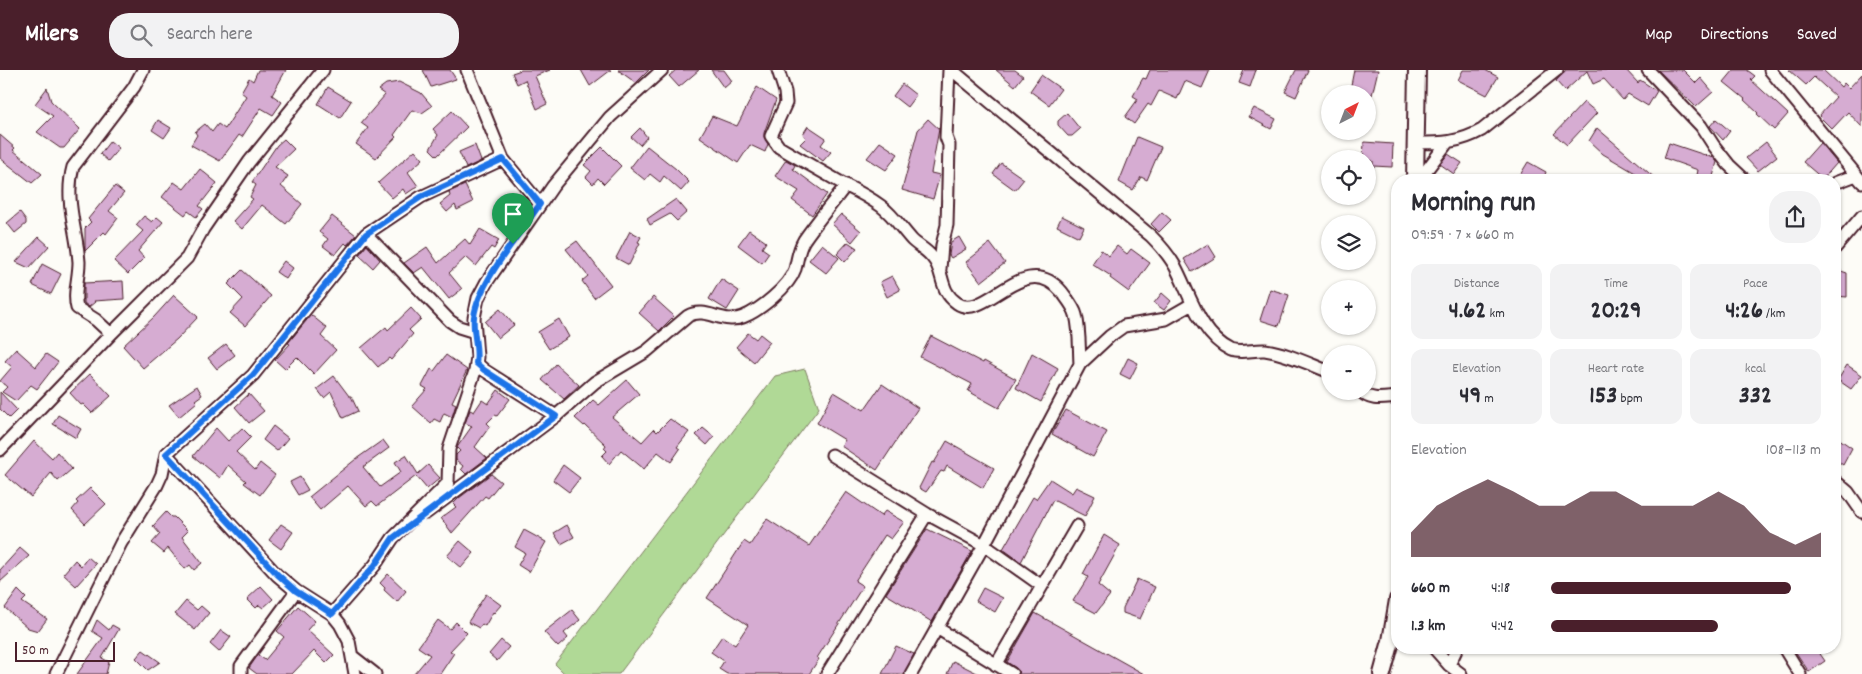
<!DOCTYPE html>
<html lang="en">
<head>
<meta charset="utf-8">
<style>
  :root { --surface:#fff; --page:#f2f2f3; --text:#2b2b33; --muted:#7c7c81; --accent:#4a1f2b }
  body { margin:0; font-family:Dekko,sans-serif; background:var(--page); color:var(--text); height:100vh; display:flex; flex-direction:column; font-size:19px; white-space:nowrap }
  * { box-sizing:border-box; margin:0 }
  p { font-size:16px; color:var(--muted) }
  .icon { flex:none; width:28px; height:28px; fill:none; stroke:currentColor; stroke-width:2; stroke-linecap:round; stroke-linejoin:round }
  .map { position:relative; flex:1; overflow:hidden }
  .sheet { position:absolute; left:1391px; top:104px; width:450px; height:480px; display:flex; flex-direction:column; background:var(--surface); border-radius:20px; box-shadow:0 1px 4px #0004 }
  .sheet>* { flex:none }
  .needle { width:32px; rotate:42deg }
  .buttons { position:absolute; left:1321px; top:15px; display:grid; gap:10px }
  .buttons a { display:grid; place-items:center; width:55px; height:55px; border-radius:50%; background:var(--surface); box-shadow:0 1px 4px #0004; font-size:25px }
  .scale { position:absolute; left:15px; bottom:12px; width:100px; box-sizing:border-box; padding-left:5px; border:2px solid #4a1f2b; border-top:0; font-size:14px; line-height:18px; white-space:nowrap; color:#4a1f2b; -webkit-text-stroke:4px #fdfcf7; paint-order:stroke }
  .pin { position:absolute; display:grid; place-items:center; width:42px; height:42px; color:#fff; margin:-51px -21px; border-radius:50% 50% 50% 0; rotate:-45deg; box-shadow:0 0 5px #0007 }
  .pin .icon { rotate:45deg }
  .round { display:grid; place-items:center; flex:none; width:52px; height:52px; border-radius:20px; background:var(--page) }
  .summary { display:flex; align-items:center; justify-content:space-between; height:85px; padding:0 20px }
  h1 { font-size:28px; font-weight:700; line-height:38px }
  .metrics { display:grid; grid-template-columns:repeat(3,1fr); gap:8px; height:85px; padding:5px 20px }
  .metrics div { display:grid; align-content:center; border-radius:12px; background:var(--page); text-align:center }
  .metrics b { font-size:25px; font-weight:700 }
  .metrics small { font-size:14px; font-weight:400 }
  .metrics p { font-size:14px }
  .chart { height:140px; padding:10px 20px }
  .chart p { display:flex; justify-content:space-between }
  .chart svg { width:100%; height:90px; margin-top:5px; fill:var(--accent); opacity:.7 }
  ul { padding:0 20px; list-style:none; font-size:16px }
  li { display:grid; grid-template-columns:80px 60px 1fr; align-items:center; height:38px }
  li i { height:12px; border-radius:6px; background:var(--accent) }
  header { display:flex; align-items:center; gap:30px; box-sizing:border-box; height:70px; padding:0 25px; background:var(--accent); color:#fff }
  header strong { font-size:24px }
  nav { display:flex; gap:28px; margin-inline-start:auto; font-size:18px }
  .search { width:350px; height:45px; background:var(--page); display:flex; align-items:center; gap:12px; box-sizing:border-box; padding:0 18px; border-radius:20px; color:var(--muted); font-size:19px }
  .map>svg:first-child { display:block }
</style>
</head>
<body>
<header>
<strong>Milers</strong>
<div class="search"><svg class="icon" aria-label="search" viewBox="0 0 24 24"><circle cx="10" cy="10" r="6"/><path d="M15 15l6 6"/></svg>Search here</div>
<nav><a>Map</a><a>Directions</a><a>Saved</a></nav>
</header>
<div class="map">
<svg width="1862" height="604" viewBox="0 0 1862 604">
  <rect width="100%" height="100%" fill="#fdfcf7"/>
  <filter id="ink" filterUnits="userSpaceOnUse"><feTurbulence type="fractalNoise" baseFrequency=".02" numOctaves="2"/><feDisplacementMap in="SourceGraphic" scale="10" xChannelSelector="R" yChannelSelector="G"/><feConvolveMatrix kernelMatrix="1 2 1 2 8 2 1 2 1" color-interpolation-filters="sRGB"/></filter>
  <g filter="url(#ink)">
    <path fill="#b0d996" stroke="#7d7c60" d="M805,299L819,338L619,604H565L555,594L775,306Z"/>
    <path fill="#d6acd2" stroke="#4a1f2b" d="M258,0H286L272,25L282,32L273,45L261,38L242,67L239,65L220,91L191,75L197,65L195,62L205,54L212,62L218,54L225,59L246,26L241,22L249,8L253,11Z
      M423,0H450L456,9L431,17Z
      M521,0H550L535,6L547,34L537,39L525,10L517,14L512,3Z
      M581,0H611L590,16Z
      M618,0H649L636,13Z
      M676,0H699L679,17L669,6Z
      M711,0H724L732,11L724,18Z
      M996,0H1015L1023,6L1015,16Z
      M1150,0H1210L1202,18L1185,11L1177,29L1159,21L1151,36L1148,34L1134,54L1125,47L1138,29L1133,26L1143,8L1146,9Z
      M1244,0H1256L1250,17L1239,13Z
      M1296,0H1308L1296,27L1285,22Z
      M1354,0H1378L1372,25L1350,20Z
      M1463,0H1485L1498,7L1487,25L1458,10Z
      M1566,0H1626L1638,13L1640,10L1657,21L1648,36L1628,24L1623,30L1604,9L1593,14L1587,1L1565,21L1556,11Z
      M1658,0H1683L1696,13L1701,8L1713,22L1696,37Z
      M1734,0H1747L1755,6L1751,10L1788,44L1774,60L1757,44L1758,43L1744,30L1745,29L1724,12Z
      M1789,0H1823L1841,17L1844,13L1849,18L1862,4V57L1848,42L1832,59L1819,46L1836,27L1814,7L1806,15Z
      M1041,5L1061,19L1049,35L1030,21Z
      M399,12L421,23L432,36L422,43L412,40L394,65L396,67L376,88L356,74L368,58L361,53L385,25L378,20L386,14Z
      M902,14L916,25L907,37L893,26Z
      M328,17L351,31L340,48L318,34Z
      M757,17L776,30L764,63V67L768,74L765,82L750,75L738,93L700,67L712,46L737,56Z
      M47,18L51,31L80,59L64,78H60L37,62L53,46L35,34Z
      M1584,32L1597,43L1567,75L1554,64Z
      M1254,38L1276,49L1271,59L1249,47Z
      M452,41L467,57L437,86L430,79L438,65L433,59Z
      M1067,43L1080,59L1072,66H1068L1058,55V51Z
      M928,49L939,59L931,103L940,105L933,129L902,120L918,60Z
      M1716,49L1730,61L1723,70L1710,56Z
      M158,50L171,58L164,68L152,60Z
      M808,56L826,68L821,75L831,82L823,91L800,74L806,68L803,64Z
      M640,58L647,67L640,75L631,67Z
      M1597,58L1626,83L1657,110H1634L1637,104L1603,84L1589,71Z
      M0,65L15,78L13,80L42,104L32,113L0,88Z
      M1137,67L1161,77L1147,110L1141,107L1133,120L1119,112Z
      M284,69L294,79L275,97L288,106L281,116L302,134L286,154L262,135L242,159L233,151L253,129L250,127L256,115L252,112L277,75Z
      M110,71L119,78L108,91L100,84Z
      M880,72L898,84L886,100L867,88Z
      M1364,72L1393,74L1392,97L1373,96V91L1363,89Z
      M1766,72L1777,86L1758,101L1746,88Z
      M1669,73L1714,88L1717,92L1712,110H1696L1698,100L1664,88Z
      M1820,73L1837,93L1823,109L1803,92Z
      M475,75L481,91L466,98L459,82Z
      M647,76L676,99L689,112L681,121L664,106L660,112L650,104L645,110L630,98Z
      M602,77L621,96L604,114L598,108L593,114L586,107L591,101L584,95Z
      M415,80L423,89L408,102L418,116L406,124L403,119L392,128L378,113Z
      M1448,84L1462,93L1454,104L1440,94Z
      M786,90L795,95L793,99L827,124L812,145L792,130L799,121L775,106Z
      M1528,92L1546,102L1543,110H1517Z
      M1001,93L1024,109L1015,120L993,104Z
      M200,99L217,113L199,136L203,139L196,147L188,141L185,145L162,127L174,112L184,119Z
      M465,115L473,132L457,140L455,135L447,142L440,134L450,126L449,122Z
      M115,116L124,123L109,141L118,148L106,164L104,162L85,181V158L91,152L88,149Z
      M676,129L687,142L677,151L670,144L650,155L647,149Z
      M20,142L26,150V154L15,163L7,153Z
      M1162,142L1171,150L1159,162L1151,154Z
      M841,144L861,161L852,172L832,154Z
      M144,146L152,152L157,147L163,152L138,181L144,188L128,204L114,191L143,161L136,155Z
      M332,146L356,165L347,175L345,173L335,185L323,176L328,169L319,162Z
      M1062,146L1084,157L1079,167L1057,156Z
      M480,159L499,170L494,179L491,177L476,196L466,187L449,203L462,219L449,229L423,197L414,203L404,193L427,177L438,193L465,169L470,175Z
      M749,160L766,172L762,178L769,183L762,193L738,175Z
      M630,161L641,167L638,172L640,173L629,195L616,188Z
      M39,167L49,176L29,198L16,192Z
      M959,167L966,179L951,188L949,185L951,172Z
      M577,171L611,215L594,228L582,211L588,206L566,179Z
      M848,172L857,178L845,192L837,184Z
      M990,173L1005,193L981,212L966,192Z
      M822,174L839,188L826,203L809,190Z
      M1208,174L1216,187L1192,202L1184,189Z
      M367,175L380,190L373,198L359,185Z
      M1117,176L1127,184L1131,179L1150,193L1129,222L1110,208L1111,206L1092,194L1101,180L1109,186Z
      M284,191L293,198L286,209L276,202Z
      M42,194L61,204L51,224L32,215Z
      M1835,199L1847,203V227L1835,226Z
      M242,200L271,226L245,256L230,243L243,229L228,214Z
      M892,206L900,220L887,227L880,212Z
      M721,209L739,221L727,240L709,229Z
      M123,211L124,229L94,231L95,232L89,237L84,233V213Z
      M1270,219L1289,225L1279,256L1260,250Z
      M1162,223L1171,231L1164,240L1154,233Z
      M174,225L198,247L177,269L143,298L123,276L154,247Z
      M653,227L674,246L659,261L639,243Z
      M411,238L421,249L409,260L413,264L391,290L389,288L378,297L361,278L386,257L388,260Z
      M500,239L514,255L498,268L485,252Z
      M311,245L327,258L321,266L336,280L314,304L297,287L285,299L275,290L290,274L288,273Z
      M559,249L569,267L549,279L538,262Z
      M748,263L756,269L760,264L770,272L754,292L736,277Z
      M931,266L983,293L984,291L1016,309L999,338L968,321L972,314L920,287Z
      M226,274L235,285L217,299L208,288Z
      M16,279L36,297L46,284L58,292L37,319L31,315L16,331L2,322L7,317L0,311L12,297L5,291Z
      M1032,283L1058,298L1041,332L1016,318Z
      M446,285L467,300L452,332L456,334L452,347L444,343L440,352L434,349L431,353L412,336L427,319L422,316L431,299L434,301Z
      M1128,288L1138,293L1130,309L1120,304Z
      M556,294L579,315L564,329L542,310Z
      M1847,295L1862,305L1851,319L1838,310Z
      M90,304L111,326L92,343L83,334L81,335L70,323Z
      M334,306L349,326H351L358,341L343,348L331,322L324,328L317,319Z
      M627,310L639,324L612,347L642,372L654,359L657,362L670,349L689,362L677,377L680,379L671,392L658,382L644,399L621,380L609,394L602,386L607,381L604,378L606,375L585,355L584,356L575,348L593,330L599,335Z
      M882,314L918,338L877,400L841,376L845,370L817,353L834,322L864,340Z
      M197,316L202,325L195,330L197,332L179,347L169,335Z
      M498,320L510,329L497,346L495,345L487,353L490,356L475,377L487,388L466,404L461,399L463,396L456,390V385L460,381L457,378L458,376L472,356L465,353L470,340L474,342L482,330L488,334Z
      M0,322L17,340L9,348L0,339Z
      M249,324L264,341L249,353L235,337Z
      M1066,340L1107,362L1093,387L1052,364Z
      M58,345L81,359L76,368L53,354Z
      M273,356L288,368L277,381L263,370Z
      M216,358L228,371L242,358L251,367L236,382L255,400L260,393L275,405L260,425L244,413L246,411L228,395L220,408L193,386Z
      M703,358L714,367L707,375L696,365Z
      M1835,366L1852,378L1843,395L1835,389Z
      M383,370L389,378L363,397L380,417L401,402L395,392L406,385L418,404L428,395L440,408L427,419L416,406L377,436L372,431L366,436L348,416L320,440L309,427L356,389Z
      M34,371L52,388L57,382L72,399L58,411L51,403L31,427L5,405Z
      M947,371L994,398L983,418L947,396L944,402L941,401L926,422L919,418L932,392L934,393Z
      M563,395L580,408L569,422L553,410Z
      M491,404L501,412L488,428L485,426L452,463L441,448L456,437L453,434L459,428Z
      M300,407L308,420L298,425L290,412Z
      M1050,409L1072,423L1076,417L1095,426L1085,446L1053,430L1021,492L1003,479L1033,427L1036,429Z
      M90,418L106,434L85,454L72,440L78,433L76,431Z
      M846,422L881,446L885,441L904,452L891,469L885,465L855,511L863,516L817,588L819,589L809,604H727L719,599L724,591L711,582L722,566L735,575L748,555L707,528L744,471L750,475L767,449L809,476Z
      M166,442L171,447H174L188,461L182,467L202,493L194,500L190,495L185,499L168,478L164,483L152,473L160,464L153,456Z
      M281,454L293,462L281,479L269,470Z
      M567,455L574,467L561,474L554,463Z
      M927,459L972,481L932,552L886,524Z
      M524,460L546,472L529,502L518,495L525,483L515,477Z
      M1104,465L1120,475L1098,515L1110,525L1096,543L1073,531L1088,507L1083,504Z
      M460,471L474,483L461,498L447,486Z
      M20,478L29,486L0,512V500Z
      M88,487L96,494L76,516L63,504L75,490L81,496Z
      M388,504L406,521L397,532L384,520L385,518L380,513Z
      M1137,509L1155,517L1140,549L1123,543V538Z
      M261,516L273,529L263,538L259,535L256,538L247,529Z
      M983,518L1003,528L995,542L976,531Z
      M18,520L26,528L22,532L47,549L38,561L28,558L5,538Z
      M486,524L501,535L494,543L493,542L485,556L482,554L479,558L468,552Z
      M186,531L197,540L201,536L209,543L195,560L175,544Z
      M298,536L315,551L307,560L334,585L326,593L314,581L292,604H257L249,598L258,585L265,590L284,567L277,561Z
      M572,540L580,550L564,563L568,568L558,577L544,562Z
      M1035,543L1144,604H1019L1016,598L1007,592Z
      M97,550L109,560L112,555L119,559L102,588L109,592L106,604H77L103,568L92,561Z
      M438,550L450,559L456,552L467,563L450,581L454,583L440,604H414L430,585L418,577Z
      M221,560L231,567L219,582L210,574Z
      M501,570L509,577L497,591L489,584Z
      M896,576L914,584L904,604H882Z
      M1793,578H1816L1825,591L1809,602Z
      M143,580L160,592L148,600L136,588Z
      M953,591L979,604H947Z"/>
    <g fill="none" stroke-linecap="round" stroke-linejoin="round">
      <g stroke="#4a1f2b" stroke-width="15">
        <path id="street" d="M467,0L503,89L540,134
          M778,0L785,22L786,33L771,66L779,77C801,90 823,102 845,115C857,121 870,128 881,136C893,145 902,159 912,170C918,176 927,180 932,187C945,201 938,220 957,233C985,253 1024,177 1062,222C1067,229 1074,237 1076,245C1080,260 1079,278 1080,294
          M952,0L1151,166C1160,175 1168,184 1175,196C1190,224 1200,265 1231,280C1240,284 1255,279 1265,280C1287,283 1309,294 1330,302
          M1648,0L1701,56L1714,76L1729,95L1745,110
          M1770,0L1862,112
          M1416,73C1441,73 1459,73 1482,60L1557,0
          M1419,110L1447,73
          M1835,113L1856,105
          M366,164L450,251L459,257L475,262
          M1835,178L1862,146
          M940,199L942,175L947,155L949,75L946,67L949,0
          M111,264L96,250L77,238C73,224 79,208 79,192C77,160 64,130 73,97L134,17L143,0
          M476,293L484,300L556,346
          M1361,321C1370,332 1384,328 1398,327
          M0,380L111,264L187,188L203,159L249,92L323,0
          M166,384L277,505L296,521L332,544L340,554L349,571L355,604
          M832,385L927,444L984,475L1042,516
          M1835,411L1848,422L1862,442
          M426,443L556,346L595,312L647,281L688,246C706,236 723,255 743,247C760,240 789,217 795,199C798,188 798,180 804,170C817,151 832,134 846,115
          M332,544L375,495L393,468L448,413L449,379L475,301L477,287L474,248L478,228L486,213L553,116L610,47L662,0
          M937,558L1012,604
          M1434,578L1449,595L1461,604
          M1784,578L1800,604
          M352,586L375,604
          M996,595L1077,456
          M1449,595L1457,578
          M56,604L121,473L157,415L162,404L166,384L253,305L366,164L421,127L503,89
          M241,604V596L296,521
          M827,604L927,444
          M911,604L984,475L1080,294L1110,266L1124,256L1166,249L1192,234"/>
      </g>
      <g stroke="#4a1f2b" stroke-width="20">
        <path id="secondary" d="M1415,110L1417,0
          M1382,604L1391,571L1398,530"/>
      </g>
      <use href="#street" stroke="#fdfcf7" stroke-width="11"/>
      <use href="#secondary" stroke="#fdfcf7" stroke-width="16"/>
    </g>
  </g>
  <g fill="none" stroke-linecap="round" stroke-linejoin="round" filter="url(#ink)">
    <g stroke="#fff" stroke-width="10">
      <path id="route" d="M503,89L540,134C521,162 477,215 474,247C472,262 479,278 476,293L484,300L556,346L393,468L375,495L332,544L296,521L277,504L166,384L253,305L366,164L421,127Z"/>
    </g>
    <use href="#route" stroke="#1a73e8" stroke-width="6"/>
  </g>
</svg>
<div class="buttons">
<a><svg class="needle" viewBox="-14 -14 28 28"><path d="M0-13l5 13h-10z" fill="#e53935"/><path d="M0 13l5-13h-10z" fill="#7c7c81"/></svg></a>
<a><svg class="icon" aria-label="locate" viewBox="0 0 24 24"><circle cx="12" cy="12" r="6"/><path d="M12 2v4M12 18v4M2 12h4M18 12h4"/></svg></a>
<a><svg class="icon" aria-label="layers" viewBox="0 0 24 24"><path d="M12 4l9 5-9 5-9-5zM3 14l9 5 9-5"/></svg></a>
<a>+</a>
<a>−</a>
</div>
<div class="scale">50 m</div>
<div class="pin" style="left:513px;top:174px;background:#1e9e55"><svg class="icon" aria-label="arrive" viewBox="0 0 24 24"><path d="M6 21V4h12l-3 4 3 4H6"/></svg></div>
<section class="sheet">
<div class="summary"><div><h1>Morning run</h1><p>09:59 · 7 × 660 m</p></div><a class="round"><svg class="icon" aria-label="share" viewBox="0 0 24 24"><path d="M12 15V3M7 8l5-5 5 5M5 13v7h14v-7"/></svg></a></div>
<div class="metrics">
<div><p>Distance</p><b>4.62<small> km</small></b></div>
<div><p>Time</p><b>20:29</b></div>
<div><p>Pace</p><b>4:26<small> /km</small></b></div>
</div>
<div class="metrics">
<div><p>Elevation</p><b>49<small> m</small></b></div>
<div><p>Heart rate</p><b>153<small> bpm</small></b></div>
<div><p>kcal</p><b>332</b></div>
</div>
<div class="chart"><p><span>Elevation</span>108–113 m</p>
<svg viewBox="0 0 160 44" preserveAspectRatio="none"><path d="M0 44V32L10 19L20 12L30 6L40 12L50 19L60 19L70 12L80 12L90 19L100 19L110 19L120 12L130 19L140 32L150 38L160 32V44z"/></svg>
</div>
<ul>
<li><b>660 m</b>4:18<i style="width:89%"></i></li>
<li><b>1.3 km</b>4:42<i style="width:62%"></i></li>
</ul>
</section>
</div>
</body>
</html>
